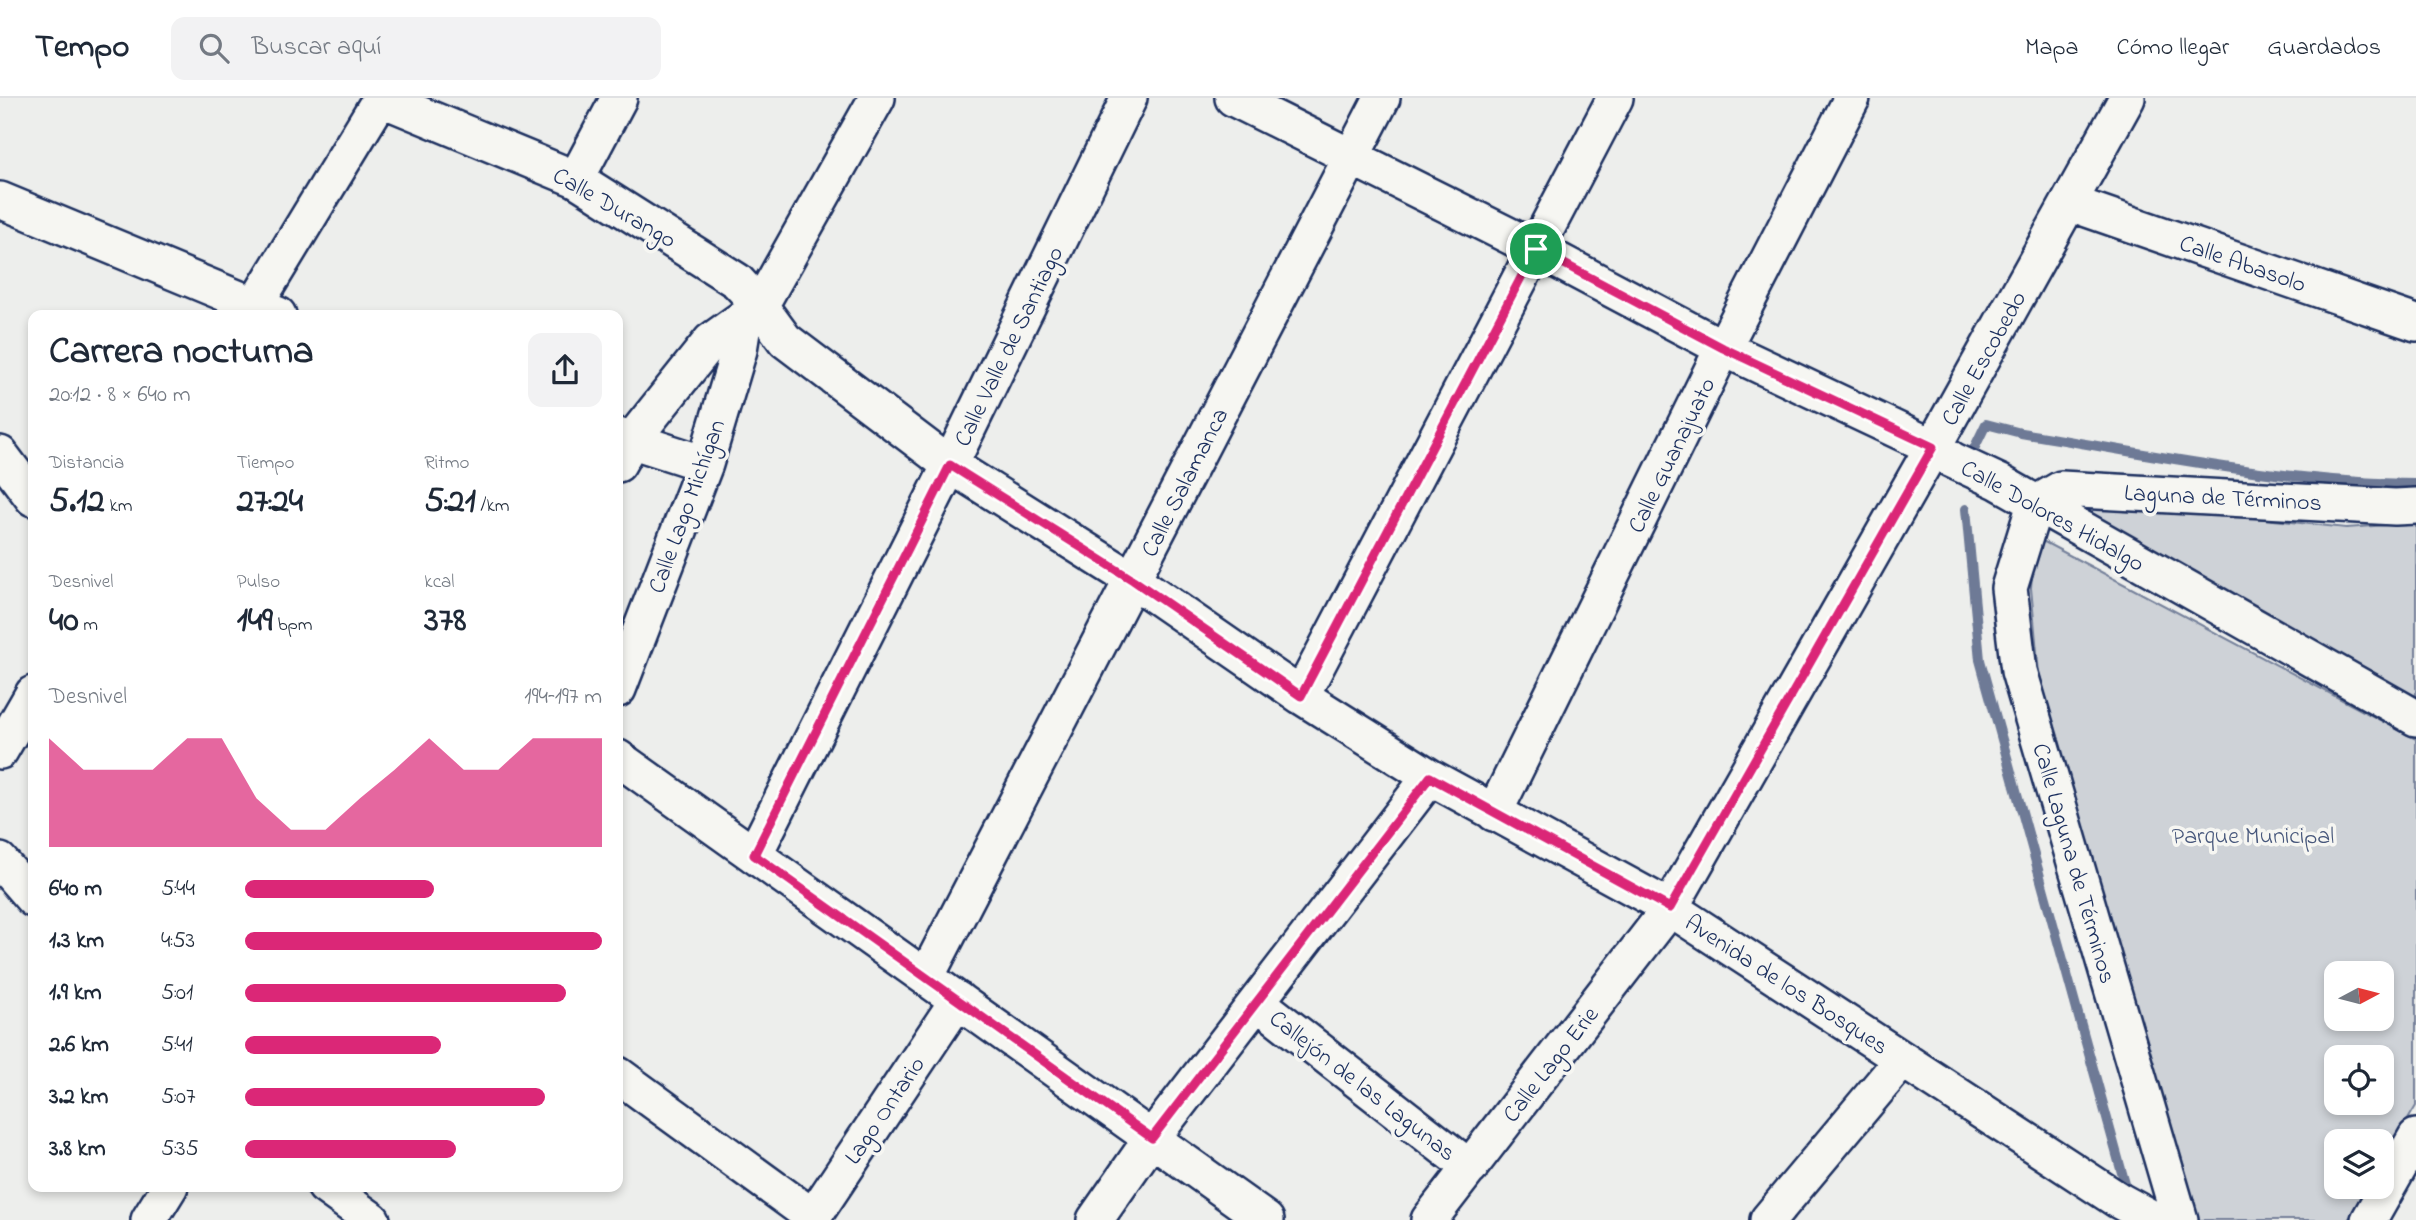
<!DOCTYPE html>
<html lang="es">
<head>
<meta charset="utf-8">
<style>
  :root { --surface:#fff; --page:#f2f2f3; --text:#1f2937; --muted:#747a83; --line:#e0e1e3; --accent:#db2777 }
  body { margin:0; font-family:"Indie Flower",sans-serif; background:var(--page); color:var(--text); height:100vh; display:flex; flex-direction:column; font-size:26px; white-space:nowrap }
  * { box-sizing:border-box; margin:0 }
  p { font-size:23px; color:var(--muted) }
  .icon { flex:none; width:38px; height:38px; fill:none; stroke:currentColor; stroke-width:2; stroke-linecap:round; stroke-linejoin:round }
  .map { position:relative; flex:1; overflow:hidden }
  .panel { position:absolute; left:28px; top:212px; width:595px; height:882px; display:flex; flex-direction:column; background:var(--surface); border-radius:14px; box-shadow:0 4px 10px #0003 }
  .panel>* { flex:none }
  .needle { width:46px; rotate:83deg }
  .fabs { position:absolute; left:2324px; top:863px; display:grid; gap:14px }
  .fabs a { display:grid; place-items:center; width:70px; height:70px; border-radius:14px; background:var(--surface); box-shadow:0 4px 10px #0003; font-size:35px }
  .pin { position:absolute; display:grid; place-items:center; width:60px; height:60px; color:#fff; margin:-30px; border:4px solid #fff; border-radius:50%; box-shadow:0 2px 7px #0007 }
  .round { display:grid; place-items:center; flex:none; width:74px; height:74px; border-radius:14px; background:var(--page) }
  .summary { display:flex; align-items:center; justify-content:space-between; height:119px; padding:0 21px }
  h1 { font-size:38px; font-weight:700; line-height:52px }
  .metrics { display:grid; grid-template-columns:repeat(3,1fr); gap:10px; height:119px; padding:7px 21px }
  .metrics div { display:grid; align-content:center }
  .metrics b { font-size:35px; font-weight:700 }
  .metrics small { font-size:19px; font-weight:400 }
  .metrics p { font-size:19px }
  .chart { height:196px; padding:14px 21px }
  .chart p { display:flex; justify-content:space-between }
  .chart svg { width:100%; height:126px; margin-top:7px; fill:var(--accent); opacity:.7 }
  ul { padding:0 21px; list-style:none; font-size:23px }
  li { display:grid; grid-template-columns:112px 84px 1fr; align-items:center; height:52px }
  li i { height:18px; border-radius:9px; background:var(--accent) }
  header { display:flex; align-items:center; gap:42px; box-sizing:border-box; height:98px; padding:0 35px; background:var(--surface); border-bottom:2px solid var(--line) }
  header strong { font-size:33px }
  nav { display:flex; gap:38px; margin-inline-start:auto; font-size:24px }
  .search { width:490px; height:63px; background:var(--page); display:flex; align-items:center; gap:18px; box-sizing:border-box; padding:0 24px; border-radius:14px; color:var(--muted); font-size:26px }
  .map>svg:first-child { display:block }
</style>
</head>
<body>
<header>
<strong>Tempo</strong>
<div class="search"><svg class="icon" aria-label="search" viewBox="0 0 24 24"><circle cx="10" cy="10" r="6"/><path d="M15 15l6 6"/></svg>Buscar aquí</div>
<nav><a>Mapa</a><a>Cómo llegar</a><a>Guardados</a></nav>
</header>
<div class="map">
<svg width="2416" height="1122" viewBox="0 0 2416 1122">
  <rect width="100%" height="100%" fill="#edeeec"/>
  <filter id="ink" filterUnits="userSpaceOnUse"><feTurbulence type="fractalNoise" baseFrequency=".0143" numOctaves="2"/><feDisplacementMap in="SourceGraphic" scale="14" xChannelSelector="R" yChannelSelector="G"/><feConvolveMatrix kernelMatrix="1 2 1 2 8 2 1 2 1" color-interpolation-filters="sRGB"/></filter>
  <g filter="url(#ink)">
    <path fill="#ced2d7" stroke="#74809a" stroke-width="2" fill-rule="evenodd" d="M2058,398L2346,430L2416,425V605Z
      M2035,439L2416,641V1008L2382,1065V1043H2336V1088L2368,1089L2348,1122H2196L2039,575L2031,490ZM2336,875H2382V920H2336ZM2336,959H2382V1004H2336Z"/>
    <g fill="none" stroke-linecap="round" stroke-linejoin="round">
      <path stroke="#6e7a96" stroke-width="10" d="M1970,359L1986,326L2021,335C2151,356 2284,385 2416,386
        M1966,411L1980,562L2127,1093"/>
      <g stroke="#1b2f5e" stroke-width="40">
        <path id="street" d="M380,0L576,81L737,183L760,208L785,242L950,367L1133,482L1301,598L1430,679L1670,810L2118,1102L2155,1122
          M1233,0L1536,151L1723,250L1933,349L1952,362L1999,384L2416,620
          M576,81L619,0
          M0,102L278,217
          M2070,105L2416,225
          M249,217L381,0
          M618,338L705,366
          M0,356L33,400
          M618,366L631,343L711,243L760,208L877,0
          M618,591L705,366L739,252L744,221
          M1301,598L1615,0
          M0,653L33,596
          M618,660L1266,1122
          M1494,715L1723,250L1852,0
          M754,757L950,367L1129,0
          M0,763L33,801
          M926,879L1382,0
          M1257,904L1470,1070
          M618,977L813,1119
          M325,1088L372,1122
          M149,1122L170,1088
          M811,1122L958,902
          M1095,1122L1152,1040L1430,679
          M1429,1122L1670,810L1933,349L2127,0
          M1768,1122L1902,962
          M2180,1122L2019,573L2009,490L2035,406L2061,391L2395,409L2416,408
          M2369,1122L2416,1039"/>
      </g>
      <use href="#street" stroke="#f6f6f2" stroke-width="35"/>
    </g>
  </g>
  <g fill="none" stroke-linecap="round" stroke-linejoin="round" filter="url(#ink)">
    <g stroke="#fff" stroke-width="14">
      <path id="route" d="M1536,151L1723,250L1933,349L1670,810L1430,679L1152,1040L754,757L950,367L1133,482L1301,598Z"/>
    </g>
    <use href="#route" stroke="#db2777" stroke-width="9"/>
  </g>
  <g text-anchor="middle" stroke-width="7" stroke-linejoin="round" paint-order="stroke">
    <g font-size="24" fill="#1b2f5e" stroke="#f6f6f2">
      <text transform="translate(615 109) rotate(30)" y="8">Calle Durango</text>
      <text transform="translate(2243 165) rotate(19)" y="8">Calle Abasolo</text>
      <text transform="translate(1008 248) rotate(-64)" y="8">Calle Valle de Santiago</text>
      <text transform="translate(1983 260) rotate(-61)" y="8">Calle Escobedo</text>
      <text transform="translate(1671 357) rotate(-64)" y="8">Calle Guanajuato</text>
      <text transform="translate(1184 384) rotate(-63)" y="8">Calle Salamanca</text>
      <text transform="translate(2223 399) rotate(3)" y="8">Laguna de Términos</text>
      <text transform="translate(686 408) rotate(-70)" y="8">Calle Lago Michígan</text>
      <text transform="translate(2053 417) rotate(29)" y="8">Calle Dolores Hidalgo</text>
      <text transform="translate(2075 765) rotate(74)" y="8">Calle Laguna de Términos</text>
      <text transform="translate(1787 886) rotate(33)" y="8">Avenida de los Bosques</text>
      <text transform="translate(1550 966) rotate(-52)" y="8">Calle Lago Erie</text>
      <text transform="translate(1363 987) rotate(38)" y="8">Callejón de las Lagunas</text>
      <text transform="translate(884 1012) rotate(-56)" y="8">Lago Ontario</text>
    </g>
    <g font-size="24" fill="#48587c" stroke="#f6f6f2">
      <text x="2253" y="745">Parque Municipal</text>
    </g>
  </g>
</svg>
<div class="fabs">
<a><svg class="needle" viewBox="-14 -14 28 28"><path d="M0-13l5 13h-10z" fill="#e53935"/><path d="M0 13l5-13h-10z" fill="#747a83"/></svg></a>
<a><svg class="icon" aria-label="locate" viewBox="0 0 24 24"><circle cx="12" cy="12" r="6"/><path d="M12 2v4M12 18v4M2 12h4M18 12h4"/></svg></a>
<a><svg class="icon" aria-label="layers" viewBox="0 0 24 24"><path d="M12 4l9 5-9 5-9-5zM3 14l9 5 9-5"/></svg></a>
</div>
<div class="pin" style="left:1536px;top:151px;background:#1e9e55"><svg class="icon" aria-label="arrive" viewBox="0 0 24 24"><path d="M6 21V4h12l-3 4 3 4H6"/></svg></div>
<section class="panel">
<div class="summary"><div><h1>Carrera nocturna</h1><p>20:12 · 8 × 640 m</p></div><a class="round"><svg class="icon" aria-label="share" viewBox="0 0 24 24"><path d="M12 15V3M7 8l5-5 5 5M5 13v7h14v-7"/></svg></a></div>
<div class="metrics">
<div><p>Distancia</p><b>5.12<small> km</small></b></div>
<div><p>Tiempo</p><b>27:24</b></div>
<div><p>Ritmo</p><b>5:21<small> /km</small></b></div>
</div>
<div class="metrics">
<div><p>Desnivel</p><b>40<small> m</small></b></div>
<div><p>Pulso</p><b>149<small> bpm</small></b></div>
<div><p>kcal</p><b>378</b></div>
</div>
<div class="chart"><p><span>Desnivel</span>194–197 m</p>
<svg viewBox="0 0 160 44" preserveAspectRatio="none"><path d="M0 44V6L10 17L20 17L30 17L40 6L50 6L60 27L70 38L80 38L90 27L100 17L110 6L120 17L130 17L140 6L150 6L160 6V44z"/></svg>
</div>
<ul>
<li><b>640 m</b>5:44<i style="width:53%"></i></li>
<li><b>1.3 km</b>4:53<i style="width:100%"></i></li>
<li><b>1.9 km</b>5:01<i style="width:90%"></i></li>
<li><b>2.6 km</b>5:41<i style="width:55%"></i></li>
<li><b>3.2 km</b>5:07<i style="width:84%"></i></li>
<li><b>3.8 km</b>5:35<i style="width:59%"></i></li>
</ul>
</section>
</div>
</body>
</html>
